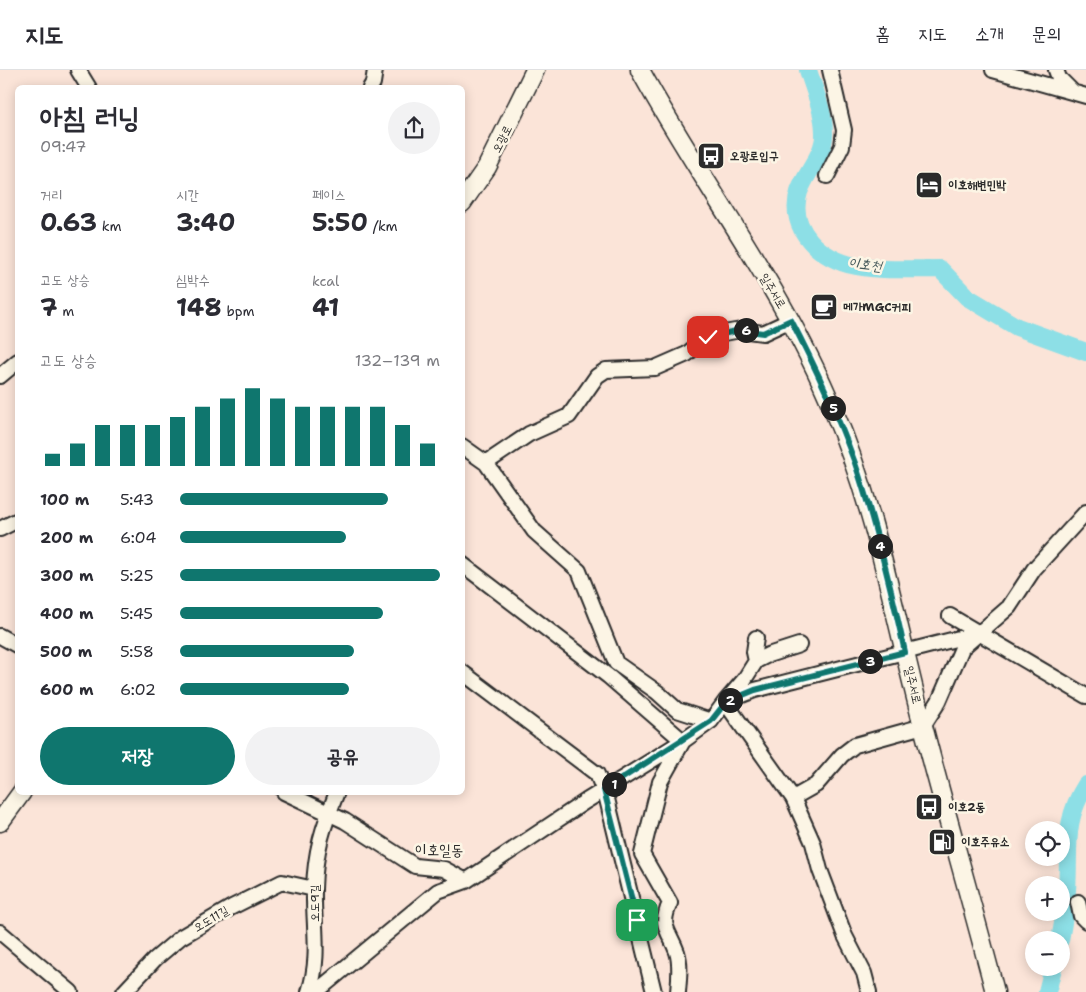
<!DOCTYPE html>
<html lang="ko">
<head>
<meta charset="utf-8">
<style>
  :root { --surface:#fff; --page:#f2f2f3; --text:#2b2b33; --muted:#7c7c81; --line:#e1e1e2; --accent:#0f766e }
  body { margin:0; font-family:"Shantell Sans","Poor Story",sans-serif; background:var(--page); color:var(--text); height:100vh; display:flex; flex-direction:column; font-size:19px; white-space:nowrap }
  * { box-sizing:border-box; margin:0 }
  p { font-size:16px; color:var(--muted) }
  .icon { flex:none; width:28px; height:28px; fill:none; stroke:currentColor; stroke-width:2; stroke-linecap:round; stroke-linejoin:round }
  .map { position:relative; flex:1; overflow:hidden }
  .details { position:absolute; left:15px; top:15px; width:450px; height:710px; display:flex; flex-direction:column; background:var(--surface); border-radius:8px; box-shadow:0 2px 12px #0003 }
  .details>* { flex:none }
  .tools { position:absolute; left:1025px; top:751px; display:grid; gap:10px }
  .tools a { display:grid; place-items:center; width:45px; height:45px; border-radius:50%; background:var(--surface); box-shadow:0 2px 12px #0003; font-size:25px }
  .pin { position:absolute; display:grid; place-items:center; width:42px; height:42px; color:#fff; margin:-21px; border-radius:10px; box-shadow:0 2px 8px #0006 }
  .km { position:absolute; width:25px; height:25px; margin:-12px; border-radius:50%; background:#222; color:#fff; font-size:14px; line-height:25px; text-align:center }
  .round { display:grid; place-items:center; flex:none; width:52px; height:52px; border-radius:26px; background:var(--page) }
  .headline { display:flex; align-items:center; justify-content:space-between; height:85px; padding:0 25px }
  h1 { font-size:28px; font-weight:700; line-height:38px }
  .stats { display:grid; grid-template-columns:repeat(3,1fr); gap:8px; height:85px; padding:5px 25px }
  .stats div { display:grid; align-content:center }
  .stats b { font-size:25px; font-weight:700 }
  .stats small { font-size:14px; font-weight:400 }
  .stats p { font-size:14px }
  .chart { height:140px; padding:10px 25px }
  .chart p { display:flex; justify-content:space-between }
  .chart svg { width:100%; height:90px; margin-top:5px; stroke:var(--accent); stroke-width:6 }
  .primary-button { display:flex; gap:10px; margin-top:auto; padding:10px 25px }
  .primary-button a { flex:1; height:58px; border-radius:30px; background:var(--accent); color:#fff; font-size:20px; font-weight:700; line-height:58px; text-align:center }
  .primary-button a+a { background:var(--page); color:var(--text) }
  ul { padding:0 25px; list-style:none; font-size:16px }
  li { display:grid; grid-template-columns:80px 60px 1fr; align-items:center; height:38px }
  li i { height:12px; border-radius:6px; background:var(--accent) }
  header { display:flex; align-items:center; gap:30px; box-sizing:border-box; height:70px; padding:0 25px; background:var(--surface); border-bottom:1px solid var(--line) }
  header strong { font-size:24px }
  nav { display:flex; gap:28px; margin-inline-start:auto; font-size:18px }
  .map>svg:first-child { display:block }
</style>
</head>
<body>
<header>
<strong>지도</strong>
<nav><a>홈</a><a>지도</a><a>소개</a><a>문의</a></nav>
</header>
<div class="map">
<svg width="1086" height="922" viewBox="0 0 1086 922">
  <rect width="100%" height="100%" fill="#fbe4d8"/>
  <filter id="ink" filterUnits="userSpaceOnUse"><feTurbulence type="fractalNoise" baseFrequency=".02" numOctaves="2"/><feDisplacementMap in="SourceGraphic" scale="10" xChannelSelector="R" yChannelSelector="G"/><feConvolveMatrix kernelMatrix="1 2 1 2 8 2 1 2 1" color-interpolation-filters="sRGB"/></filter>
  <g filter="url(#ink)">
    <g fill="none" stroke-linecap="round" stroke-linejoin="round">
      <path stroke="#8ddfe6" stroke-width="18" d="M808,0C814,20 824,42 824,63C825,84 806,102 799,122C787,159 821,190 856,196C883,201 912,199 940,199L967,227L1017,257L1086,282
        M1060,870C1063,854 1066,836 1067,820C1070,779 1062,752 1086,715
        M1047,922L1053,898"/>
      <g stroke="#2b2b2b" stroke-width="18">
        <path id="minor" d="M78,0L89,18
          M993,0L1086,26
          M1056,0L1059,8L1072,21
          M370,18L373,13L375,0
          M827,106L842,76L844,60L830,0
          M0,306L18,291
          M462,376L486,393L534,461L579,501L616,593L657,622L677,640L711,651
          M486,393L529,364L569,346L597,306L606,300L655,298L687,284L703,270L713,265L741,260L763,263L791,250
          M0,459L18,450
          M462,494L608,606L683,671L660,712L642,784L670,833C659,857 669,860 677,882C681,894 679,910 678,922
          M950,546L1086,626
          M0,566L18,576
          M799,575L768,585L756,591L744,610L725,632L793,728L813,773L820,800L845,866L864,903L869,922
          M756,591L754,582L756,568
          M462,602L597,704L607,729L654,922
          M284,722L345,751L415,796L444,799L466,811L586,731L683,671L711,651L725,632L755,620L979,563
          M793,728L816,715L842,685L855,675L923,656L939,631L962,578L1009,537L1034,499L1086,442
          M1078,832L1081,846L1086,851
          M0,862L71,922
          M124,922L155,889L181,867L232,837L282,812L314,819
          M309,922C321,886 313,856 314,819C315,781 323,757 337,722
          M316,922L438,821L466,811"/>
      </g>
      <g stroke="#2b2b2b" stroke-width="21">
        <path id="major" d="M640,0C702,114 783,218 833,339C877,441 895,549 923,656C946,745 972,833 995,922
          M462,133L487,97L535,0
          M0,752L22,722"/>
      </g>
      <use href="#minor" stroke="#fcf5e5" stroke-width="14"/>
      <use href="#major" stroke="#fcf5e5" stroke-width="18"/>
    </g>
  </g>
  <g fill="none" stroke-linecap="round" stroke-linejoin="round" filter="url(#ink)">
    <g stroke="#fff" stroke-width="10">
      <path id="route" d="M637,850L604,720L711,651L726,632L755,620L905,582C891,518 876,455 855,393C837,344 815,296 791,250L763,263L741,260L708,267"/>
    </g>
    <use href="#route" stroke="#0f766e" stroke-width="6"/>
  </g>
  <defs>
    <g id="bus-square" transform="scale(1.4375)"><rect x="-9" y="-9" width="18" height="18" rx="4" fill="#2b2b2b" stroke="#fcf5e5"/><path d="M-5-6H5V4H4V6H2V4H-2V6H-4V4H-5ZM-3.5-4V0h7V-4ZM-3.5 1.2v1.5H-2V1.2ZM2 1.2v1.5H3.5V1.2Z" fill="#fff"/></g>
    <g id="hotel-square" transform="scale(1.4375)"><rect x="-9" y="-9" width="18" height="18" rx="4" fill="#2b2b2b" stroke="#fcf5e5"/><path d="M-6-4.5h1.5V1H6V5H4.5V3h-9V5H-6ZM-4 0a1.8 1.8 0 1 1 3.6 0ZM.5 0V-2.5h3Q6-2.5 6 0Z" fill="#fff"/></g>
    <g id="cafe-square" transform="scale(1.4375)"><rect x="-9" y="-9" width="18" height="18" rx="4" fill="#2b2b2b" stroke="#fcf5e5"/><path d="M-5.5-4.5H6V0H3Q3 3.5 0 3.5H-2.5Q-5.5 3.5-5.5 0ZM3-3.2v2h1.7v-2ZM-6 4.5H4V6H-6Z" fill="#fff"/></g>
    <g id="fuel-square" transform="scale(1.4375)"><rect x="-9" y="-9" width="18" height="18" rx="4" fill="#2b2b2b" stroke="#fcf5e5"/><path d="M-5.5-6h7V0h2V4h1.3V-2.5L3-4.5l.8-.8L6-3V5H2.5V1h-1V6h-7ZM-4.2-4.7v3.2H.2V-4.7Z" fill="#fff"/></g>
  </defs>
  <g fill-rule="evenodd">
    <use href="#bus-square" x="711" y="86"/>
    <use href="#hotel-square" x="929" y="115"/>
    <use href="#cafe-square" x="824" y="237"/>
    <use href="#bus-square" x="929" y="737"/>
    <use href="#fuel-square" x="942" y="772"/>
  </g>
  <g text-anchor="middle" stroke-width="5" stroke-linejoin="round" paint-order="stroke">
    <g font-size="12" fill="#2b2b2b" stroke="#fcf5e5">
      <text transform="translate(502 69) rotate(-63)" y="4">오광로</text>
      <text transform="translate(773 221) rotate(59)" y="4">일주서로</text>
      <text transform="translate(913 615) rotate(77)" y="4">일주서로</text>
      <text transform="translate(315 833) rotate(-90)" y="4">오도9길</text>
      <text transform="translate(211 849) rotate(-31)" y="4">오도11길</text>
    </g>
    <g font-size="12" font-weight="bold" fill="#2b2b2b" stroke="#fcf5e5" text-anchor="start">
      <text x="730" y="90">오광로입구</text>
      <text x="948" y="119">이호해변민박</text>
      <text x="843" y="241">메가MGC커피</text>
      <text x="948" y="741">이호2동</text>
      <text x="961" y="776">이호주유소</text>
    </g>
    <g font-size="14" font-style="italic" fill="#44585a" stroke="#fcf5e5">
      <text transform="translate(865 194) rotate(7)" y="5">이호천</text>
    </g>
    <g font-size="15" fill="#2b2b2b" stroke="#fcf5e5">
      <text x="439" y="785">이호일동</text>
    </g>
  </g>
</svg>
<div class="tools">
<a><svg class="icon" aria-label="locate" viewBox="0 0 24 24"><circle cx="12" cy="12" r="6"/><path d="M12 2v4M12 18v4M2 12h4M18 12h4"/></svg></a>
<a>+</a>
<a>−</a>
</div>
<div class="pin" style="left:637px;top:850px;background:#1e9e55"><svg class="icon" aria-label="arrive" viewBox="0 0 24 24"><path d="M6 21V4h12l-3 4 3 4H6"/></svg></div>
<div class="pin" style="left:708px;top:267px;background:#d93025"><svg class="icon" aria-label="check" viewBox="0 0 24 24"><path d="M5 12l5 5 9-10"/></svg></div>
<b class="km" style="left:614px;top:714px">1</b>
<b class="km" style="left:730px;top:630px">2</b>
<b class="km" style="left:870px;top:591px">3</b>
<b class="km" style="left:880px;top:476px">4</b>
<b class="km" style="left:833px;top:338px">5</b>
<b class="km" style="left:746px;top:260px">6</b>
<section class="details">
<div class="headline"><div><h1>아침 러닝</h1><p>09:47</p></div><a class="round"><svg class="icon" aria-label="share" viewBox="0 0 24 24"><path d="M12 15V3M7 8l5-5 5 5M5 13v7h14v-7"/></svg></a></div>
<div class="stats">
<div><p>거리</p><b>0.63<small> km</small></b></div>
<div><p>시간</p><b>3:40</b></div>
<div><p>페이스</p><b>5:50<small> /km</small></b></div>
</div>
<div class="stats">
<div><p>고도 상승</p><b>7<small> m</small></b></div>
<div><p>심박수</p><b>148<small> bpm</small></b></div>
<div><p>kcal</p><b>41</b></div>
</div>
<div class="chart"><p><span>고도 상승</span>132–139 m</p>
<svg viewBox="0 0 160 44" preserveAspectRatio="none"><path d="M5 44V38M15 44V33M25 44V24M35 44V24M45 44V24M55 44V20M65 44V15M75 44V11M85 44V6M95 44V11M105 44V15M115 44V15M125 44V15M135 44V15M145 44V24M155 44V33"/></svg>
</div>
<ul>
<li><b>100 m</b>5:43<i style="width:80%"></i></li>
<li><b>200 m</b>6:04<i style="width:64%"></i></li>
<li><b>300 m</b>5:25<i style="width:100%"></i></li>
<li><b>400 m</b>5:45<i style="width:78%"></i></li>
<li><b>500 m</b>5:58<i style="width:67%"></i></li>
<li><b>600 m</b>6:02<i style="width:65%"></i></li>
</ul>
<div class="primary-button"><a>저장</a><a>공유</a></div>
</section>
</div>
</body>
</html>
